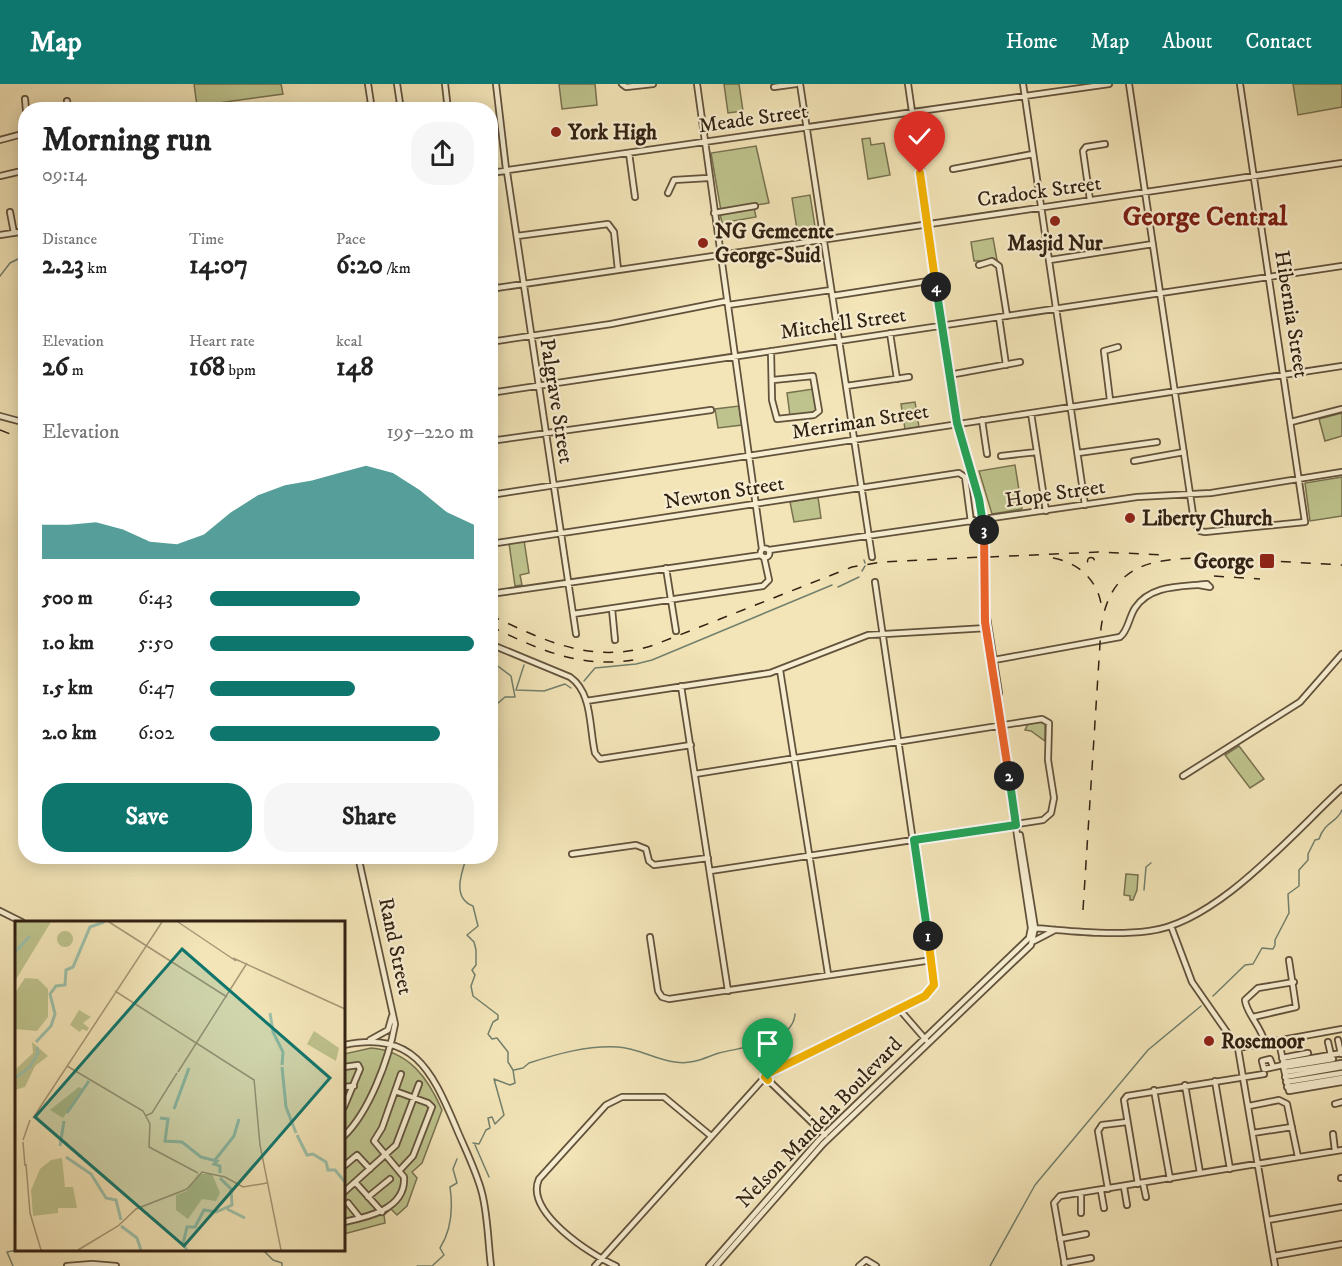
<!DOCTYPE html>
<html lang="en">
<head>
<meta charset="utf-8">
<style>
  :root { --surface:#fff; --page:#f6f6f6; --text:#222; --muted:#767676; --accent:#0f766e }
  body { margin:0; font-family:"IM FELL DW Pica",serif; background:var(--page); color:var(--text); height:100vh; display:flex; flex-direction:column; font-size:22px; white-space:nowrap }
  * { box-sizing:border-box; margin:0 }
  p { font-size:20px; color:var(--muted) }
  .icon { flex:none; width:33px; height:33px; fill:none; stroke:currentColor; stroke-width:2; stroke-linecap:round; stroke-linejoin:round }
  .map { position:relative; flex:1; overflow:hidden }
  .details { position:absolute; left:18px; top:18px; width:480px; height:762px; display:flex; flex-direction:column; background:var(--surface); border-radius:24px; box-shadow:0 3px 15px #0003 }
  .details>* { flex:none }
  .pin { position:absolute; display:grid; place-items:center; width:51px; height:51px; color:#fff; margin:-62px -26px; border-radius:50% 50% 50% 0; rotate:-45deg; box-shadow:0 0 6px #0007 }
  .pin .icon { rotate:45deg }
  .km { position:absolute; width:30px; height:30px; margin:-15px; border-radius:50%; background:#222; color:#fff; font-size:16px; line-height:30px; text-align:center }
  .round { display:grid; place-items:center; flex:none; width:63px; height:63px; border-radius:24px; background:var(--page) }
  .head { display:flex; align-items:center; justify-content:space-between; height:102px; padding:0 24px }
  h1 { font-size:33px; font-weight:700; line-height:45px }
  .stats { display:grid; grid-template-columns:repeat(3,1fr); gap:9px; height:102px; padding:6px 24px }
  .stats div { display:grid; align-content:center }
  .stats b { font-size:26px; font-weight:700 }
  .stats small { font-size:16px; font-weight:400 }
  .stats p { font-size:16px }
  .chart { height:168px; padding:12px 24px }
  .chart p { display:flex; justify-content:space-between }
  .chart svg { width:100%; height:108px; margin-top:6px; fill:var(--accent); opacity:.7 }
  .button { display:flex; gap:12px; margin-top:auto; padding:12px 24px }
  .button a { flex:1; height:69px; border-radius:24px; background:var(--accent); color:#fff; font-size:24px; font-weight:700; line-height:69px; text-align:center }
  .button a+a { background:var(--page); color:var(--text) }
  ul { padding:0 24px; list-style:none; font-size:20px }
  li { display:grid; grid-template-columns:96px 72px 1fr; align-items:center; height:45px }
  li i { height:15px; border-radius:8px; background:var(--accent) }
  header { display:flex; align-items:center; gap:36px; box-sizing:border-box; height:84px; padding:0 30px; background:var(--accent); color:#fff }
  header strong { font-size:28px }
  nav { display:flex; gap:33px; margin-inline-start:auto; font-size:21px }
  .map>svg:first-child { display:block }
</style>
</head>
<body>
<header>
<strong>Map</strong>
<nav><a>Home</a><a>Map</a><a>About</a><a>Contact</a></nav>
</header>
<div class="map">
<svg width="1342" height="1182" viewBox="0 0 1342 1182">
  <rect width="100%" height="100%" fill="#f3e5b8"/>
  <filter id="stains"><feTurbulence type="fractalNoise" baseFrequency=".00333" numOctaves="4"/><feColorMatrix values="0 0 0 0 .2 0 0 0 0 .09 0 0 0 0 .02 0 0 0 .5 -.17"/></filter>
  <radialGradient id="worn" r=".72"><stop offset=".6" stop-color="#630" stop-opacity="0"/><stop offset="1" stop-color="#630" stop-opacity=".3"/></radialGradient>
  <path fill="#bec38d" stroke="#787250" stroke-width="1.5" d="M194,0H281L283,10L197,22Z
    M559,0H595L597,21L562,25Z
    M724,0H739L743,27L728,29Z
    M1293,0H1342V23L1298,31Z
    M870,54L871,61L884,59L890,91L868,95L862,55Z
    M756,62L769,119L721,127L711,69Z
    M810,111L816,149L798,152L792,114Z
    M754,124L756,133L722,139L720,130Z
    M993,154L997,176L974,177L971,158Z
    M813,305L818,325L815,329L790,332L787,309Z
    M915,318L919,343L905,345L901,320Z
    M739,322L742,341L718,344L715,325Z
    M1342,329V352L1325,357L1319,335Z
    M1015,381L1022,425L992,430L979,387Z
    M1342,393V432L1310,437L1305,399Z
    M818,413L821,434L794,438L790,418Z
    M524,456L529,489L520,491L522,501L515,502L509,459Z
    M1040,637L1045,638V657L1031,647L1025,646L1028,640Z
    M1239,662L1264,695L1250,704L1225,671Z
    M1126,790L1138,791L1137,806L1133,816H1130V812L1124,811Z
    M371,964C409,967 428,994 442,1026L422,1079L412,1088L417,1094L407,1122L397,1131L391,1125L384,1131L385,1139L344,1150V970Z"/>
  <g fill="none" stroke-linecap="round" stroke-linejoin="round">
    <path stroke="#72806d" stroke-width="1.5" d="M0,192L10,179L26,171
      M864,476L865,479
      M862,487L865,482
      M838,503L859,493
      M490,568L495,580L511,592L515,613H505L490,626
      M584,597L595,584L636,580L652,576L832,501
      M516,606L544,607L565,600L571,604
      M516,606L524,581
      M467,772C461,790 452,814 473,822L478,842L467,851L474,858L476,866V881L472,886L475,891L471,902L473,912L498,931V935L493,938L488,950L492,955L497,954L508,968V978L513,986L515,999L510,1001L494,995L504,1031L495,1040L492,1033L488,1034L490,1044L486,1046L479,1060L473,1059
      M1144,806L1146,783L1151,779
      M1213,912L1245,881L1253,880L1262,864L1273,865L1275,861V856L1289,829L1288,810L1299,802V786L1308,776V770L1315,756L1319,755C1325,737 1337,739 1342,726
      M514,986L523,984L529,979C557,970 588,961 618,963C638,964 656,976 675,978C692,981 704,974 719,969C741,963 793,960 795,930
      M475,1061L489,1093
      M263,1166L273,1176L282,1179V1182
      M13,1182L7,1168L17,1166
      M417,1182H431
      M432,1182L444,1171L440,1164C451,1147 453,1124 450,1103L457,1099L453,1085L457,1075
      M990,1182L1035,1101L1148,966L1201,922"/>
    <g stroke="#62523c" stroke-width="8">
      <path id="minor" d="M368,0L372,26
        M397,0L401,26
        M445,0L448,26
        M496,0L506,85
        M622,0L626,3L653,0
        M697,0L762,465
        M800,0L872,473
        M908,0L957,339L983,434
        M1023,0L1085,421
        M1129,0L1194,437L1200,447L1205,448L1305,438L1240,0
        M774,3L796,0
        M25,15L26,26
        M67,17L69,26
        M0,56L26,49
        M629,69L635,113
        M953,85L1033,70
        M508,86L1109,0
        M507,88L576,550
        M490,89L505,87
        M0,92L26,86
        M668,109L674,96L708,94
        M1090,116L1083,67L1086,63L1105,60
        M10,128L14,149
        M714,129L755,122
        M0,151L26,147
        M517,152L608,140L614,148L618,186
        M1050,176L1153,160
        M979,181L992,177L999,182L1007,232
        M490,205L1342,79
        M832,212L935,196
        M728,221L831,206
        M999,233L1006,281
        M890,249L897,295
        M490,258L611,240L727,217
        M771,267L772,316L777,335L814,331L819,327L813,292L773,296
        M949,291L1020,278
        M846,302L909,293
        M490,309L1342,182
        M1110,316L1104,267L1118,263
        M1031,329L1046,427
        M0,332L26,339
        M982,336L987,370
        M1291,338L1342,325
        M490,357L711,326
        M1078,369L1157,358
        M1001,372L1037,368
        M1134,377L1184,368
        M490,411L1342,282
        M490,460L959,389L965,393L971,438
        M760.5 469a4.5 4.5 0 1 1 9 0a4.5 4.5 0 1 1-9 0Z
        M769,466L1137,413L1211,409L1342,388
        M666,484L676,547
        M490,510L761,471
        M612,525L615,556
        M573,530L763,502L769,496L764,473
        M987,534L999,609
        M490,560L570,593C593,609 589,644 595,669L600,675L691,661
        M994,576L1120,553C1128,547 1129,533 1135,524C1151,500 1183,503 1207,500L1210,503L1199,501
        M780,586L828,890
        M681,602L728,907
        M586,617L770,589L868,551L987,544
        M695,690L1042,635L1049,639L1048,676L1054,714L1051,729L1043,736L710,787
        M1183,692L1300,618L1342,570
        M572,770L636,761L646,765L649,777L654,781L708,774
        M0,827L22,838
        M1171,842L1192,898L1238,964L1275,1182
        M1034,844C1070,847 1112,852 1149,847C1217,839 1292,750 1342,704
        M650,853L658,907L662,913L669,915L932,876
        M1034,857L1055,846
        M900,926L926,956
        M1253,933L1296,923L1289,876
        M370,956L388,946L392,932
        M1338,956L1341,970
        M1328,958L1331,971
        M1265,959C1261,942 1246,929 1245,916L1258,904L1294,898
        M344,961C413,947 431,985 455,1041C464,1063 476,1086 482,1109C488,1133 488,1158 491,1182
        M1280,963L1283,976
        M1238,964L1342,945
        M1282,974L1308,969
        M1283,979L1342,969
        M344,983L358,981L360,985L344,1023
        M1273,983L1270,975L1262,977L1264,985H1265L1283,981L1289,1007L1342,998
        M1284,983L1333,975
        M1285,988L1342,979
        M765,993L825,1051
        M1285,993L1342,983
        M1215,997L1230,1085
        M1286,998L1342,989
        M1185,1001L1200,1089
        M344,1003L354,1002
        M1287,1003L1342,994
        M1154,1006L1170,1095
        M395,1007L428,1019L432,1023L413,1072L399,1087
        M1335,1020L1342,1018
        M1249,1022L1279,1016L1287,1020L1298,1073
        M1253,1049L1292,1043
        M1333,1050L1335,1067
        M344,1052C369,1028 389,975 395,940L358,772
        M344,1082L357,1071L370,1085
        M1341,1094H1342
        M355,1098L382,1128
        M1143,1099L1146,1113
        M1138,1100L1124,1016L1127,1012L1264,990
        M1124,1103L1127,1121
        M1108,1105L1098,1047L1102,1041L1127,1038
        M1101,1107L1104,1124
        M344,1108L396,1061L419,1000
        M1081,1110V1129
        M368,1113L390,1095
        M348,1119L360,1134
        M1268,1136L1342,1123
        M344,1138C368,1133 406,1125 404,1093L374,1057L382,1044L401,990
        M1060,1155L1086,1150
        M1274,1172L1342,1160
        M1064,1179L1091,1174
        M67,1182L92,1180L116,1182
        M595,1182L765,993L900,926L925,912L934,901L875,498
        M616,1182C591,1171 524,1128 539,1095L606,1021L622,1013H664L711,1052
        M709,1182L819,1056L1029,854L1031,844L985,538L986,479
        M716,1182L823,1060L1031,861L1035,844L1020,751
        M859,1182L866,1176L876,1182
        M1065,1182L1054,1119L1060,1112L1342,1066"/>
    </g>
    <use href="#minor" stroke="#f7eed1" stroke-width="4.5"/>
    <path stroke="#322113" stroke-width="1.5" stroke-dasharray="10 10" stroke-linecap="butt" d="M0,346L26,356
      M989,473L1098,468L1166,471
      M1201,473L1342,481
      M1087.5 477a3.5 3.5 0 1 1 7 0a3.5 3.5 0 1 1-7 0Z
      M1053,474C1081,479 1100,499 1102,527
      M1214,492L1260,495
      M490,531C545,557 593,581 654,561L852,483L882,478L981,473
      M490,542C541,567 586,587 643,574
      M1083,826L1101,544C1110,478 1154,474 1210,474"/>
    <g stroke="#62523c" stroke-width="8" stroke-linecap="butt">
      <path id="minor-bridge" d="M983,434L986,479"/>
    </g>
    <use href="#minor-bridge" stroke="#f7eed1" stroke-width="4.5"/>
  </g>
  <g fill="none" stroke-linecap="round" stroke-linejoin="round">
    <g stroke="#fff" stroke-width="12">
      <path id="split-1" d="M768,996L765,993L769,989L925,912L934,901L928,852"/>
    </g>
    <g stroke="#fff" stroke-width="12">
      <path id="split-2" d="M928,852L914,756L1016,741L1009,692"/>
    </g>
    <g stroke="#fff" stroke-width="12">
      <path id="split-3" d="M984,446L985,538L1009,692"/>
    </g>
    <g stroke="#fff" stroke-width="12">
      <path id="split-4" d="M936,203L957,339L979,415L984,446"/>
    </g>
    <g stroke="#fff" stroke-width="12">
      <path id="split-5" d="M920,89L936,203"/>
    </g>
    <use href="#split-1" stroke="#f5b400" stroke-width="8"/>
    <use href="#split-2" stroke="#22a559" stroke-width="8"/>
    <use href="#split-3" stroke="#f0652b" stroke-width="8"/>
    <use href="#split-4" stroke="#22a559" stroke-width="8"/>
    <use href="#split-5" stroke="#f5b400" stroke-width="8"/>
  </g>
  <g fill="#8f2418" stroke="#f7eed1" stroke-width="2">
    <circle cx="556" cy="48" r="6"/>
    <circle cx="1055" cy="137" r="6"/>
    <circle cx="703" cy="159" r="6"/>
    <circle cx="1130" cy="434" r="6"/>
    <rect x="1259" y="469" width="16" height="16" rx="3"/>
    <circle cx="1209" cy="957" r="6"/>
  </g>
  <g text-anchor="middle" stroke-width="4.5" stroke-linejoin="round" paint-order="stroke">
    <g font-size="21" fill="#322113" stroke="#f7eed1">
      <text transform="translate(753 34) rotate(-8)" y="7">Meade Street</text>
      <text transform="translate(1039 107) rotate(-8)" y="7">Cradock Street</text>
      <text transform="translate(1292 230) rotate(81)" y="7">Hibernia Street</text>
      <text transform="translate(843 239) rotate(-8)" y="7">Mitchell Street</text>
      <text transform="translate(557 317) rotate(81)" y="7">Palgrave Street</text>
      <text transform="translate(860 337) rotate(-9)" y="7">Merriman Street</text>
      <text transform="translate(724 408) rotate(-9)" y="7">Newton Street</text>
      <text transform="translate(1055 409) rotate(-8)" y="7">Hope Street</text>
      <text transform="translate(396 862) rotate(78)" y="7">Rand Street</text>
      <text transform="translate(819 1038) rotate(-46)" y="7">Nelson Mandela Boulevard</text>
    </g>
    <g font-size="21" font-weight="bold" fill="#322113" stroke="#f7eed1" text-anchor="start">
      <text x="568" y="55">York High</text>
      <text x="715" y="154">NG Gemeente<tspan x="715" dy="24">George-Suid</tspan></text>
      <text x="1055" y="166" text-anchor="middle">Masjid Nur</text>
      <text x="1142" y="441">Liberty Church</text>
      <text x="1254" y="484" text-anchor="end">George</text>
      <text x="1221" y="964">Rosemoor</text>
    </g>
    <g font-size="27" font-weight="bold" fill="#7a1f14" stroke="#f7eed1">
      <text x="1205" y="141">George Central</text>
    </g>
  </g>
  <g transform="translate(15 837)">
    <rect width="330" height="330" fill="#f3e5b8"/>
    <path d="M0,1H36L0,60ZM42 18a8 8 0 1 1 16 0a8 8 0 1 1-16 0ZM10,57L23,58L33,68V96L22,110L0,108V72ZM64,89L76,96L68,102L74,107L72,110L67,108L65,111L55,104ZM299,110L324,127L321,140L292,123ZM17,121L33,135L20,145L10,166L0,169V149L18,132ZM64,166L68,168L48,197L35,189ZM47,237L50,266H58L62,287H43V292L18,295L16,269L25,248L36,239ZM183,253H197L205,272L201,280L187,278L173,298L161,289V274L172,270Z" fill="#bec38d"/>
    <path fill="none" stroke="#9dc0a9" stroke-width="3" d="M0,31L15,15M255,92L258,111L268,131L267,144M21,121L36,105L40,93L35,73L41,65L50,64L51,49L58,46L75,6L89,1M267,146L271,186L281,212M0,157L15,146L23,132L22,126M159,188L174,147M52,192L74,160M145,197L153,198L150,220L167,221L186,236L202,240L199,243L205,245V252M282,214L292,234L298,233L311,241L313,249H320L330,261M45,225L49,200M51,236L76,253L91,277L101,279L106,299M200,239L219,215L224,198M212,288L230,297M106,305L122,317L126,329M172,329L168,323L172,306H180L189,289L201,291L217,284L216,268L205,257"/>
    <path fill="none" stroke="#a69776" stroke-width="1.5" d="M94,1L212,76M163,1L221,40M218,37L330,88M100,70L239,159M52,145L128,190L135,203L134,226L183,252M163,151L232,42M239,158L245,224L266,329M130,195L137,192L162,152M18,197L147,1M8,219L15,199M8,221L10,245M11,243L15,292L26,329M63,329L103,305L121,288L172,268L187,251L210,256L228,266L252,262"/>
    <path fill="#0f766e" fill-opacity="0.15" stroke="#0f766e" stroke-width="3" d="M167,28L315,157L169,325L20,196Z"/>
    <rect width="330" height="330" fill="none" stroke="#322113" stroke-width="3"/>
  </g>
  <rect width="100%" height="100%" filter="url(#stains)"/>
  <rect width="100%" height="100%" fill="url(#worn)"/>
</svg>
<div class="pin" style="left:768px;top:996px;background:#1e9e55"><svg class="icon" aria-label="arrive" viewBox="0 0 24 24"><path d="M6 21V4h12l-3 4 3 4H6"/></svg></div>
<div class="pin" style="left:920px;top:89px;background:#d93025"><svg class="icon" aria-label="check" viewBox="0 0 24 24"><path d="M5 12l5 5 9-10"/></svg></div>
<b class="km" style="left:928px;top:852px">1</b>
<b class="km" style="left:1009px;top:692px">2</b>
<b class="km" style="left:984px;top:446px">3</b>
<b class="km" style="left:936px;top:203px">4</b>
<section class="details">
<div class="head"><div><h1>Morning run</h1><p>09:14</p></div><a class="round"><svg class="icon" aria-label="share" viewBox="0 0 24 24"><path d="M12 15V3M7 8l5-5 5 5M5 13v7h14v-7"/></svg></a></div>
<div class="stats">
<div><p>Distance</p><b>2.23<small> km</small></b></div>
<div><p>Time</p><b>14:07</b></div>
<div><p>Pace</p><b>6:20<small> /km</small></b></div>
</div>
<div class="stats">
<div><p>Elevation</p><b>26<small> m</small></b></div>
<div><p>Heart rate</p><b>168<small> bpm</small></b></div>
<div><p>kcal</p><b>148</b></div>
</div>
<div class="chart"><p><span>Elevation</span>195–220 m</p>
<svg viewBox="0 0 160 44" preserveAspectRatio="none"><path d="M0 44V30L10 30L20 29L30 32L40 37L50 38L60 34L70 25L80 18L90 14L100 12L110 9L120 6L130 9L140 16L150 25L160 30V44z"/></svg>
</div>
<ul>
<li><b>500 m</b>6:43<i style="width:57%"></i></li>
<li><b>1.0 km</b>5:50<i style="width:100%"></i></li>
<li><b>1.5 km</b>6:47<i style="width:55%"></i></li>
<li><b>2.0 km</b>6:02<i style="width:87%"></i></li>
</ul>
<div class="button"><a>Save</a><a>Share</a></div>
</section>
</div>
</body>
</html>
